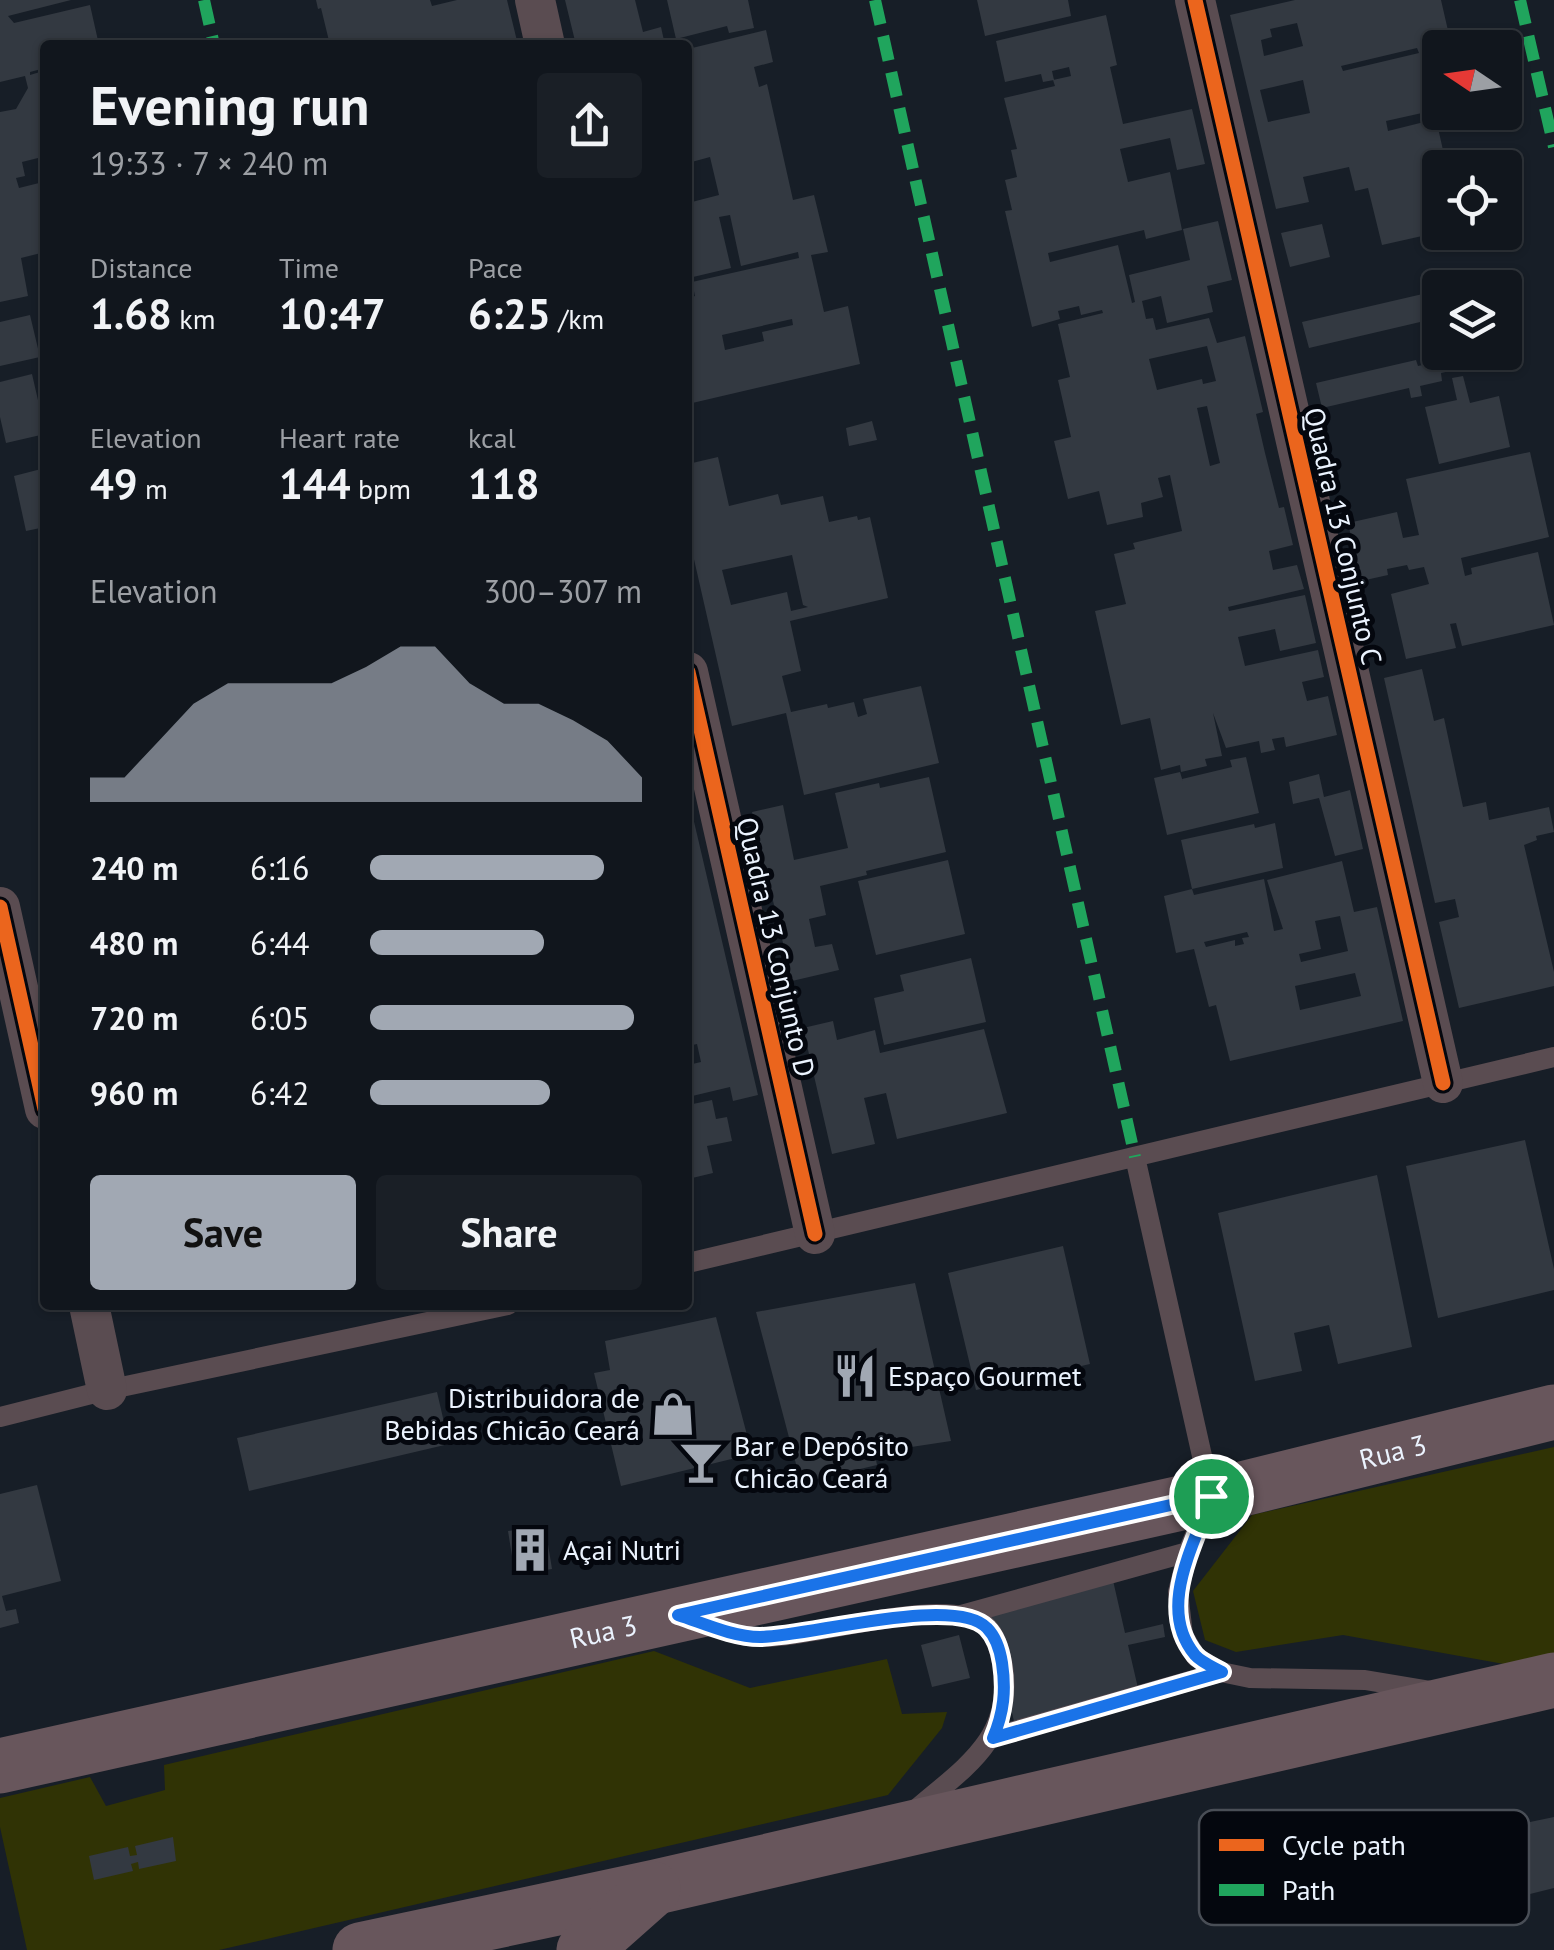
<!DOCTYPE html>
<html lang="en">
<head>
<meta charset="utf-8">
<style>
  :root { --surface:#11161d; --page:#1a1f26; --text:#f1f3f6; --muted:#9c9fa4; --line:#30353b; --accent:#a1a8b3 }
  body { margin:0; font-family:"PT Sans",sans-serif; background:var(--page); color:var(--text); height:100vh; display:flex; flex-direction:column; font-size:38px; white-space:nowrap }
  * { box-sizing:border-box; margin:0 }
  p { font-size:32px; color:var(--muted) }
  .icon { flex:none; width:55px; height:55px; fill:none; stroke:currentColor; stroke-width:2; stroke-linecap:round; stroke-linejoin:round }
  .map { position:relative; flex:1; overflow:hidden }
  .side { position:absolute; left:40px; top:40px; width:652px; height:1270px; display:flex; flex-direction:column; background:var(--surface); border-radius:10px; box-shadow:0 2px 8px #0004,0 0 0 2px var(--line) }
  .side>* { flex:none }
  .needle { width:65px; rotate:283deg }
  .tools { position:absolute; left:1422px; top:30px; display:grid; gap:20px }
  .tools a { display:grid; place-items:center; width:100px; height:100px; border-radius:10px; background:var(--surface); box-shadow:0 2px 8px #0004,0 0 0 2px var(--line); font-size:50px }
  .pin { position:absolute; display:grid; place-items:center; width:85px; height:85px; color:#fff; margin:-42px; border:5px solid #fff; border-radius:50%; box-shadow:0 2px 10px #0007 }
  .round { display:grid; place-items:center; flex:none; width:105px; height:105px; border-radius:10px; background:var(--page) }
  .headline { display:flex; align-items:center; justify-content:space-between; height:170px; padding:0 50px }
  h1 { font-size:55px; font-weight:700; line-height:75px }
  .figures { display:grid; grid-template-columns:repeat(3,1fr); gap:15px; height:170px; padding:10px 50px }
  .figures div { display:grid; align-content:center }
  .figures b { font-size:42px; font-weight:700 }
  .figures small { font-size:28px; font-weight:400 }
  .figures p { font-size:28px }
  .chart { height:280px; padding:20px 50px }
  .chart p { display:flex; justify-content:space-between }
  .chart svg { width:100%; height:180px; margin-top:10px; fill:var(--accent); opacity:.7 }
  .cta { display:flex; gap:20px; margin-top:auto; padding:20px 50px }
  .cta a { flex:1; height:115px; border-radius:10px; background:var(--accent); color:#111; font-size:40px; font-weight:700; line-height:115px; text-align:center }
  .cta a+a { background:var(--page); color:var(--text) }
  ul { padding:0 50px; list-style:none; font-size:32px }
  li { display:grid; grid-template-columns:160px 120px 1fr; align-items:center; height:75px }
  li i { height:25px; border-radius:12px; background:var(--accent) }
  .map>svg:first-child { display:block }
</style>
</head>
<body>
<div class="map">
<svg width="1554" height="1950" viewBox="0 0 1554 1950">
  <rect width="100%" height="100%" fill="#171e27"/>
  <path fill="#303305" d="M1554,1447V1655L1515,1666L1343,1635L1236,1652L1205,1640L1193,1591L1252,1515Z
    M654,1651L750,1688L887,1659L902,1714L947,1712L942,1728L888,1795L219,1950H27L0,1827V1798L90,1777L106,1806L165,1790L164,1765Z"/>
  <path fill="#333941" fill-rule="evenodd" d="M0,0H71L8,16L14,23L90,5L99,45H45V68L30,72V75L40,72L41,76H45V167L40,168L38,158L22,162L25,176L16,178L19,188L39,183L41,194L45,193V252L21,258L28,296L0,302V112L16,109L28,88L25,76L0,82Z
    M316,0H430L432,6L457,0H507L518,45H397L396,41L386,45H330L321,8L318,9Z
    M565,0H635L643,32L661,27L665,45H576Z
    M667,0H748L754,28L729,33L727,26L676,39Z
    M977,0H1068L1071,16L985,36Z
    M1295,0H1441L1452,48H1440V109L1386,121L1388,131L1436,119L1447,168H1440V232L1382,245L1368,188L1355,191L1349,167L1303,177L1309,202L1276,209L1230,15ZM1297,23L1303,46L1264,56L1261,40L1272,37L1270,29ZM1417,48L1419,53L1343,71L1341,66ZM1303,80L1310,113L1268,122L1260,90Z
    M1106,15L1117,65L1110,67L1123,124L1192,109L1205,164L1177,170L1170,138L1120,149L1128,182L1170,172L1182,230L1146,239L1144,230L1048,253L1050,262L1118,245L1132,303L1135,302L1129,275L1190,260L1183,229L1218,221L1232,280L1207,286L1213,312L1167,323L1161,296L1142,301L1146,319L1153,318L1156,330L1209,318L1217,343L1245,336L1263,412L1256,414L1265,453L1279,508L1284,507L1293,545L1269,551L1273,570L1297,565L1304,589L1228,607L1229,611L1305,595L1316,643L1280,651L1275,629L1238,637L1245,666L1318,650L1324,677L1302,682L1307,701L1328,696L1337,735L1286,747L1284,737L1272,739L1275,750L1261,753L1259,741L1226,748L1213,713L1222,756L1205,759L1207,766L1181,772L1180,765L1161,770L1150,718L1121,725L1095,611L1126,604L1114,554L1135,549L1133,543L1182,531L1170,475L1158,478L1163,497L1141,503L1143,517L1107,525L1099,491L1068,499L1054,441L1071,437L1058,380L1070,377L1058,324L1103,313L1102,310L1081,315L1079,306L1058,311L1060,319L1032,327L1005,211L1012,210L1005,180L1017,177L1011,150L1017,149L1004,98L1055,86L1053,80L1071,76L1069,67L1052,71L1054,80L1043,82L1041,74L1005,82L996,41ZM1207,346L1216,381L1203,384L1202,379L1157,390L1149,359ZM1207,406L1220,463L1210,466L1197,408Z
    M766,30L773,62L754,67L759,87L767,84L793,200L814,195L828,252L811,255L824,312L848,306L860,364L688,404V298L695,296L692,282L799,258L798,252L741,266L730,215L719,217L731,268L693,277L688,254V203L719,195L710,157L688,163V49ZM792,319L793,325L762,332L764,341L725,350L722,335Z
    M1322,224L1330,257L1290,267L1281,233Z
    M1427,293L1433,319L1309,348L1302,322Z
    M30,315L40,357L0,366V322Z
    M1440,333V352H1490L1492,362L1441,373L1442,381L1420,386L1422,396L1411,398L1409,388L1322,408L1316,383L1416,360L1418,366L1436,362L1430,335Z
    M32,374L40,409L45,408V434L6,443L0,417V382Z
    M1463,376L1470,403L1499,396L1510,447L1439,464L1425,407L1457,400L1452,378Z
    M872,421L877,440L849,446L846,428Z
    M1530,452L1549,537L1461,558L1465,576L1472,574L1471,568L1538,552L1554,625L1462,646L1456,623L1450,624L1456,648L1406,659L1391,594L1429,584L1424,567L1409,570L1407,565L1387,569L1388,575L1361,581L1348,523L1397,512L1403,538L1419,535L1406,479Z
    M718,457L729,506L778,494L781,505L823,496L829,522L857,516L858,520L870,517L888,598L790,621L801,671L782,676L791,712L827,704L828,708L854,702L858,717L867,714L863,699L921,686L939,763L804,795L786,713L732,726L688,533V464ZM792,555L803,605L808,607L791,611L787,592L731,605L722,570Z
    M45,468V527L26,531L14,476Z
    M1422,669L1434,721L1444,718L1463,807L1486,802L1489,820L1549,807L1554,832L1536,836L1537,840L1524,845L1554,972V986L1459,1008L1439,922L1459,917L1455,899L1435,903L1384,678Z
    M1246,757L1259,813L1167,835L1154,778L1180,772L1183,782L1182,779L1232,767L1230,760Z
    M1319,774L1324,797L1350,790L1363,849L1335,856L1319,798L1293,804L1289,782Z
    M929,777L946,852L866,871L867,875L820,886L826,915L809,919L815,947L832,944L839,970L792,981L752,812L783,805L794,860L848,848L835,793L879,783L880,788Z
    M688,796L758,1095L733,1101L730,1087L688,1097V1065L701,1062L697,1044L688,1046V985L693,984L688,959Z
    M1275,823L1283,868L1192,889L1194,895L1264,879L1274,931L1283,929L1267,880L1342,861L1354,912L1377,907L1403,1021L1230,1061L1216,1005L1209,1007L1194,949L1176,953L1164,896L1192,889L1181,840L1254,824L1255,828ZM1340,916L1348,951L1301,962L1299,954L1321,949L1315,921ZM1247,932L1249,937L1242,938L1244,944L1235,946V940L1206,947L1204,942ZM1355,973L1361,996L1300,1010L1295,986Z
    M948,860L965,934L876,955L858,881Z
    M971,958L986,1022L884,1045L874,998L904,991L900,975Z
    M833,1021L837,1040L875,1030L880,1053L984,1029L1007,1113L897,1139L886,1093L864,1098L875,1144L832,1154L803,1028Z
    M712,1100L716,1119L727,1117L732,1141L707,1146L713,1173L688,1179V1105Z
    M1525,1140L1554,1269V1290L1438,1318L1406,1166Z
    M1377,1175L1412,1347L1338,1364L1329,1325L1294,1333L1302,1371L1255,1381L1218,1213Z
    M1063,1246L1090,1364L976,1390L948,1273Z
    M915,1283L951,1441L898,1449L897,1440L873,1445L877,1465L801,1483L756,1312Z
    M716,1317L752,1454L621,1486L594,1373L610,1370L605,1341Z
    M437,1392L449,1444L249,1491L237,1438Z
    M37,1485L61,1581L2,1596L6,1611L16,1609L19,1623L0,1628V1494Z
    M545,1526L552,1569L515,1575L508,1531Z
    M1112,1576L1125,1633L1163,1624L1165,1637L1128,1645L1141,1701L1016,1730L987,1605Z
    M959,1635L970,1678L932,1687L921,1645Z
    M1554,1817V1888L1483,1906L1467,1835Z
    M173,1837L176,1861L139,1869L138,1862L131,1864L133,1871L94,1880L89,1856L128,1847L130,1856L137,1855L135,1846Z"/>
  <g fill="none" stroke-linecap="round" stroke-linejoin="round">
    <path stroke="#5a4c51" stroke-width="20" d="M1135,1157L1211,1496L1188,1552L1178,1592L1183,1635L1196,1657L1221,1672L1250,1678L1365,1680L1431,1691
      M688,1263L1554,1057
      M0,1417L107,1390L508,1305
      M958,1616L1188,1552
      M707,1624C723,1629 742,1637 759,1637C811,1639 944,1594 985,1625C996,1634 1000,1653 1003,1666C1014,1740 962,1769 913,1812
      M993,1737L1221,1672"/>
    <path stroke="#5a4c51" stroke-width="40" d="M535,0L545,45
      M1195,0L1443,1083
      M688,672L815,1234
      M0,907L45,1109
      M89,1305L107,1390"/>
    <g stroke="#68565c" stroke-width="55">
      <path id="s1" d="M0,1766L1226,1493L1554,1412"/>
      <path d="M360,1950L656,1887L1554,1680"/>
      <path d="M584,1950L653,1889"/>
    </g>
    <path stroke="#20a55d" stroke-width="12" stroke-dasharray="25 12" stroke-linecap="butt" d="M204,0L214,45
      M875,0L1135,1157
      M1520,0L1554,147
      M497,1305V1308"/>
    <g stroke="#04070e" stroke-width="21">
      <path id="cycleway" d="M1195,0L1443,1083
        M688,672L815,1234
        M0,907L45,1109"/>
    </g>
    <use href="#cycleway" stroke="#eb651d" stroke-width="15"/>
  </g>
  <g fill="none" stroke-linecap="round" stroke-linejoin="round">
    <g stroke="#fff" stroke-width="20">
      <path id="route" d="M1211,1496C1195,1544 1156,1608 1195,1655C1201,1662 1213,1667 1222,1672L993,1738C1004,1712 1006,1690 1002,1663C1000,1650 996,1637 987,1628C955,1594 806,1637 760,1637C733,1637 703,1623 678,1615Z"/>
    </g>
    <use href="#route" stroke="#1a73e8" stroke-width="12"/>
  </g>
  <defs>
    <g id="restaurant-bare" transform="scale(3.45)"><path d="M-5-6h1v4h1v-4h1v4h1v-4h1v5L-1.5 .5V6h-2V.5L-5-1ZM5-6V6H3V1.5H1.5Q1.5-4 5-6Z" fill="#a1a8b3" stroke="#04070e" stroke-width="2.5" paint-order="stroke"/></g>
    <g id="shop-bare" transform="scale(3.45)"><path d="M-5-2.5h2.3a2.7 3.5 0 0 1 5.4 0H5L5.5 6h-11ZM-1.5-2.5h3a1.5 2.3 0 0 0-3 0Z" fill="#a1a8b3" stroke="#04070e" stroke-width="2.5" paint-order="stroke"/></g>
    <g id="bar-bare" transform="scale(3.45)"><path d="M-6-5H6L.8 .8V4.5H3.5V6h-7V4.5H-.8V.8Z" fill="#a1a8b3" stroke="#04070e" stroke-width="2.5" paint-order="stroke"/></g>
    <g id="building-bare" transform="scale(3.45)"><path d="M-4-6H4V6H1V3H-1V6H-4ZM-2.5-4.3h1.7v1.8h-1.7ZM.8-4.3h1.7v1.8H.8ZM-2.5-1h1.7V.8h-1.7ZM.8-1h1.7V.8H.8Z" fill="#a1a8b3" stroke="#04070e" stroke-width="2.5" paint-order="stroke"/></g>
  </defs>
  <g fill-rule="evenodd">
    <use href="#restaurant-bare" x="855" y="1376"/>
    <use href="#shop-bare" x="673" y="1414"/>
    <use href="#bar-bare" x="701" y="1462"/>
    <use href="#building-bare" x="530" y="1550"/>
  </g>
  <g text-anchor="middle" stroke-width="10" stroke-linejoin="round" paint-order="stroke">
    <g font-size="28" fill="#ebf3fe" stroke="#04070e">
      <text transform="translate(1343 536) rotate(77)" y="10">Quadra 13 Conjunto C</text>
      <text transform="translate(776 947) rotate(77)" y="10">Quadra 13 Conjunto D</text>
      <text dy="10" stroke="none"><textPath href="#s1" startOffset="1428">Rua 3</textPath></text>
      <text dy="10" stroke="none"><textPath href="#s1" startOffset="618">Rua 3</textPath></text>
    </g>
    <g font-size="28" fill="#ebf3fe" stroke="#04070e" text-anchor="start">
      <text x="888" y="1386">Espaço Gourmet</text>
      <text x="640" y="1408" text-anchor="end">Distribuidora de<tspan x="640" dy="32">Bebidas Chicão Ceará</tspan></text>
      <text x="734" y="1456">Bar e Depósito<tspan x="734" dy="32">Chicão Ceará</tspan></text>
      <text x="563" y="1560">Açai Nutri</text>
    </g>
  </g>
  <rect x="1199" y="1810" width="330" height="115" rx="15" fill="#04070e" stroke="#494e56" stroke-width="2.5"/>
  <rect x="1219" y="1839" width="45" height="12" fill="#eb651d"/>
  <rect x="1219" y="1884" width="45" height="12" fill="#20a55d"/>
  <g font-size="28" fill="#ebf3fe">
    <text x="1282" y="1855">Cycle path</text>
    <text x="1282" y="1900">Path</text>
  </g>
</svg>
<div class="tools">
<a><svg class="needle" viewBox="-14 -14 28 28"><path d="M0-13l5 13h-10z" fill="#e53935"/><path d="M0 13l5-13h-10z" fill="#9c9fa4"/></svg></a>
<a><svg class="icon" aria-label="locate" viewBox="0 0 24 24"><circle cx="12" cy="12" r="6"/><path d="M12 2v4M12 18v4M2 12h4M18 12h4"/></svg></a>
<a><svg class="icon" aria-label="layers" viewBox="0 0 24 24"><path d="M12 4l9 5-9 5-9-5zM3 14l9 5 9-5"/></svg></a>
</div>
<div class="pin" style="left:1211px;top:1496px;background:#1e9e55"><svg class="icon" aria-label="arrive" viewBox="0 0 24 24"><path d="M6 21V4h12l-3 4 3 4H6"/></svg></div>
<section class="side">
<div class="headline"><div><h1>Evening run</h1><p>19:33 · 7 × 240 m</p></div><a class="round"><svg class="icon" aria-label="share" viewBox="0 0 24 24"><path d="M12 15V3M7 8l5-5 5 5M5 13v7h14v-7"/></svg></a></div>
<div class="figures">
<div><p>Distance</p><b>1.68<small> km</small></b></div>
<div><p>Time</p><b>10:47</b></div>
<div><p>Pace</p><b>6:25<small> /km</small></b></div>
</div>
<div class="figures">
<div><p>Elevation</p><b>49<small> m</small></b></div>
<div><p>Heart rate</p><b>144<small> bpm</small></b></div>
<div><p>kcal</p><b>118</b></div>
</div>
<div class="chart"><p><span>Elevation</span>300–307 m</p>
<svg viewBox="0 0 160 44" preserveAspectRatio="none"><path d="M0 44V38L10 38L20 29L30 20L40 15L50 15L60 15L70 15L80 11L90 6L100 6L110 15L120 20L130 20L140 24L150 29L160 38V44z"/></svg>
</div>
<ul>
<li><b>240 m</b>6:16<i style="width:86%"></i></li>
<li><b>480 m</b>6:44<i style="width:64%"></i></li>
<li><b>720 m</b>6:05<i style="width:97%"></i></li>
<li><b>960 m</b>6:42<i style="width:66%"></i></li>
</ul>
<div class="cta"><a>Save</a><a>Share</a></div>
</section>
</div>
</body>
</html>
